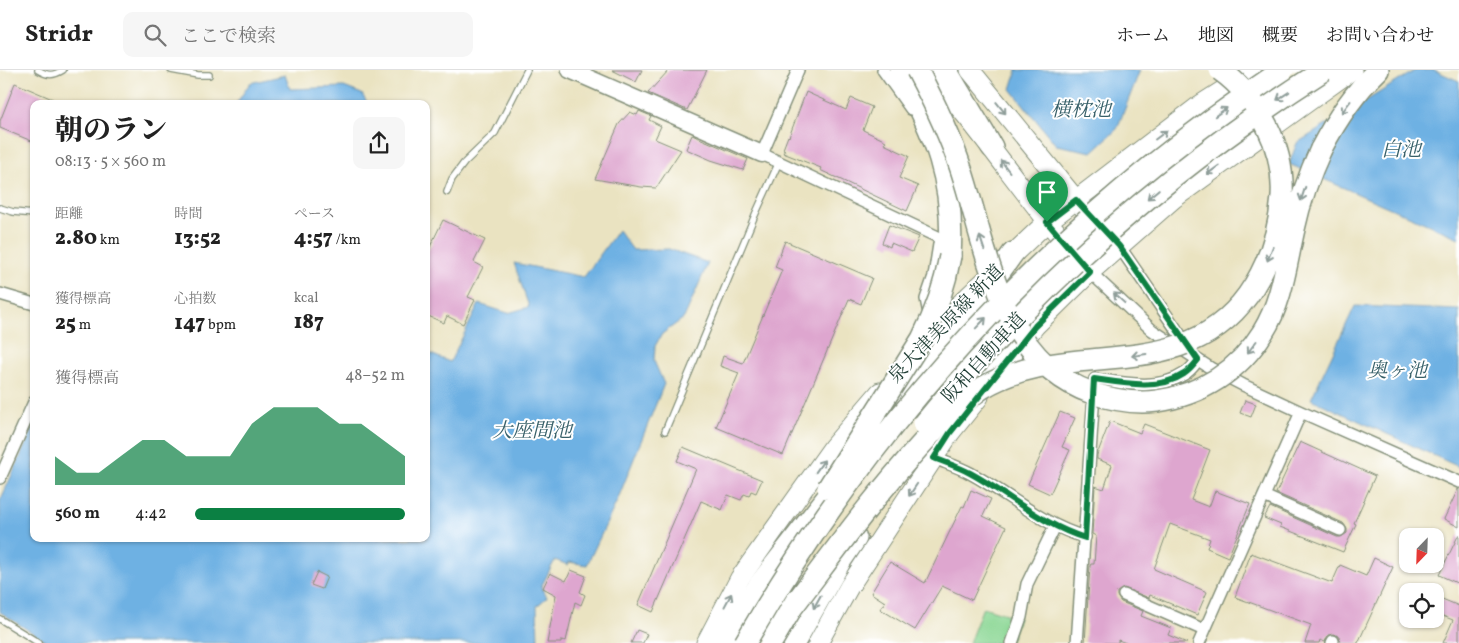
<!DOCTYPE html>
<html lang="ja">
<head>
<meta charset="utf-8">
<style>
  :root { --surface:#fff; --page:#f6f6f6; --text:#222; --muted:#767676; --line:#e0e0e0; --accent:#0b8043 }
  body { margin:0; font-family:Vollkorn,"Noto Serif JP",serif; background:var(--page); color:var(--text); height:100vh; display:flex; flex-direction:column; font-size:19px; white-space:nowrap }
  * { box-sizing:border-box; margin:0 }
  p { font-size:16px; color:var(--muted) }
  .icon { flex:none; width:28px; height:28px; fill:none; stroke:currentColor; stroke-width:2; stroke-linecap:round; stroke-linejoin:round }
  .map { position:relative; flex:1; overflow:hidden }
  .drawer { position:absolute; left:30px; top:30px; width:400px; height:442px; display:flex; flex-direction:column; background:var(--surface); border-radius:10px; box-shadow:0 1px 4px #0004 }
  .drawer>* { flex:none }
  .needle { width:32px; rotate:203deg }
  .buttons { position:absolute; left:1399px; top:458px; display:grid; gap:10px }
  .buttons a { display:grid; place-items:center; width:45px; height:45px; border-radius:10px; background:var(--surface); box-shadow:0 1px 4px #0004; font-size:25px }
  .pin { position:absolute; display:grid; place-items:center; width:42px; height:42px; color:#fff; margin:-51px -21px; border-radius:50% 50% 50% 0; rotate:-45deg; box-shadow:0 0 5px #0007 }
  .pin .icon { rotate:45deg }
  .round { display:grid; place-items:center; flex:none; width:52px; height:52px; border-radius:10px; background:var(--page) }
  .headline { display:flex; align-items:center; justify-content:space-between; height:85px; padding:0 25px }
  h1 { font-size:28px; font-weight:800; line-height:38px }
  .stats { display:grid; grid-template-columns:repeat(3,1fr); gap:8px; height:85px; padding:5px 25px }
  .stats div { display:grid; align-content:center }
  .stats b { font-size:21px; font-weight:800 }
  .stats small { font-size:14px; font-weight:400 }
  .stats p { font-size:14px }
  .chart { height:140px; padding:10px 25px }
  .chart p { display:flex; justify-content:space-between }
  .chart svg { width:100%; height:90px; margin-top:5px; fill:var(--accent); opacity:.7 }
  ul { padding:0 25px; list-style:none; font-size:16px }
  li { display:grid; grid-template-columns:80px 60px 1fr; align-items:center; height:38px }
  li i { height:12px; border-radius:6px; background:var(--accent) }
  header { display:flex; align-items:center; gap:30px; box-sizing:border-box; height:70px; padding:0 25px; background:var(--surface); border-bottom:1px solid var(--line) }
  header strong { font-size:24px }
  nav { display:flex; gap:28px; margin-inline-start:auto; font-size:18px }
  .search { width:350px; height:45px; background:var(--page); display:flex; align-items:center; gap:12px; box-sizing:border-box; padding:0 18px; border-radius:10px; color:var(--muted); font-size:19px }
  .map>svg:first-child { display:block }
</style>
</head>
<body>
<header>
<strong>Stridr</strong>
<div class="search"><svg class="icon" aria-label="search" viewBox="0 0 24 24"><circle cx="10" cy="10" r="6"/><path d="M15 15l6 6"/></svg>ここで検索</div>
<nav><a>ホーム</a><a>地図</a><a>概要</a><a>お問い合わせ</a></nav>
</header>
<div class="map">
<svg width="1459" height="573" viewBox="0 0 1459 573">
  <rect width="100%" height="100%" fill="#fff"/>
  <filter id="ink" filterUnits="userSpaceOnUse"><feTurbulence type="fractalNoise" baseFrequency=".02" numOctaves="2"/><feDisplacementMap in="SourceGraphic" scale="10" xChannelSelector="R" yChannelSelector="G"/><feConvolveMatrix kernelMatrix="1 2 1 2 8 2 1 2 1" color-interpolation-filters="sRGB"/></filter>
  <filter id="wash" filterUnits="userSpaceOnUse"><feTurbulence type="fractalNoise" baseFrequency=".0096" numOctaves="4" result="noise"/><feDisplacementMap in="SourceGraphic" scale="20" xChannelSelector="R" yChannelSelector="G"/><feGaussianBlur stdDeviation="1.12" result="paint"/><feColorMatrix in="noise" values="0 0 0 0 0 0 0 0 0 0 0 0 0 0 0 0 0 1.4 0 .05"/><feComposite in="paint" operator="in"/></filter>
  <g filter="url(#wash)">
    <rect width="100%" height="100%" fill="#eae3c1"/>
    <path fill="#8bd794" stroke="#558a64" d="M983,537L1019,548L1010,573H969Z"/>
    <path fill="#6eb1e3" stroke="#46778c" d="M1017,0H1140L1117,59L1092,82L1056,75L1011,19Z
      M1416,0H1434L1459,11V168L1289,94L1297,73Z
      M285,5L290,19L344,17L362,24L368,34H236L250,13Z
      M618,160L633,180L669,179L708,193L684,248L662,264L655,276L654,291L664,314L617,431L587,495L569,492L568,495L555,490L541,517L547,527L537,536L538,573H48L0,542V431L34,356V469H426V282L450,292L479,234L508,243L529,237L514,193L584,207Z
      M1355,236L1459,240V397L1311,329Z"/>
    <g id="blocks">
      <path fill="#dea6cf" d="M612,0H642L636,12Z
        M669,0H707L687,40L648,23Z
        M15,13L64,34H34V72L0,58V51Z
        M806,22L846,40L851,28L872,37L863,60L886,71L884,74L909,86L899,108L918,116L907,141L820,100L821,98L783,83L785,80L783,79L788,66L789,67Z
        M639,41L651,46L649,50L661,56L655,69L681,80L656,118L641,117L595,109L619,54L630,42L637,45Z
        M692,65L748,89L743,100L711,90L686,79Z
        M443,150L485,170L474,192L483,197L468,227L475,230L463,254L447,246L444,253L426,245V185Z
        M889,155L919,167L912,182L891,173L890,177L882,173Z
        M785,171L872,208L861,234L849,229L783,385L716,357L739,303L720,296L723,286L743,293L782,200L775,197Z
        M1245,330L1256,334L1251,347L1240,343Z
        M1060,342L1075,348L1062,377L1070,380L1050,424L1028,414Z
        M1110,351L1140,363L1144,354L1210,380L1191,430L1209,437L1215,421L1250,434L1228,487L1207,478L1210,469L1170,454L1154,499L1207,522L1197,545L1150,525L1149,528L1124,518L1117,522V526L1121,532L1143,541L1141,546L1171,558L1168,565L1187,573H1126L1118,570V573H1085L1090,496L1091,494H1094L1096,466L1092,464L1095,416L1104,419L1112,395L1097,389V385Z
        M1300,372L1375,406L1354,453L1356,454L1343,482L1280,457L1281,455L1264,448L1270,437L1337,467H1341L1347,463V459L1343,453L1276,423Z
        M683,377L762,410L756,423L751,421L749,426L744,424L741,430L728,425L722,440L701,431L653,542L638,535L696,399L677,391Z
        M1458,419H1459V457L1444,449Z
        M971,420L991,429L983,446L1006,457L972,530L942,516L915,560L880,539L885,532L871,523L890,492L925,513L962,436L964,437Z
        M1459,464V514L1439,505Z
        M1251,483L1332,513L1340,495L1366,506L1374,488L1393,497L1358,573H1340L1339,566L1333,564L1328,565L1325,572L1320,570L1319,573H1305L1311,555L1235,527Z
        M571,500L586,506L580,522L585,525L581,535L575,532L566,571L561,570V573H547L556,525L543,518L550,503L566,511Z
        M317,502L327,507L322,519L311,515Z
        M1435,526L1459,536V573H1443L1453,550L1435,543Z
        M637,560L647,564L643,573H631Z"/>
    </g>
  </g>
  <g filter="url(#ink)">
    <use href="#blocks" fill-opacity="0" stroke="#84907a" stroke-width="1"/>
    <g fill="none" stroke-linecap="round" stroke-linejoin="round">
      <g stroke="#84907a" stroke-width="8">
        <path id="lane" d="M38,0C48,6 53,6 63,0
          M171,0L198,5H209
          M447,122L452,109L464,93L495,63L527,0
          M0,138L13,142L34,144
          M665,361L755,145L779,92
          M0,549L39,573"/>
      </g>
      <g stroke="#84907a" stroke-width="14">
        <path id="street" d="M798,0L762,84L940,168L934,206L926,229L928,239L932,246
          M883,0L911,39
          M1119,176L1187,275
          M1090,202L1152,260L1212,299L1243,315L1301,342L1459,412
          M0,224L34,234
          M934,388C946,393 959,397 970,403C1009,424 1042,455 1085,467
          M0,408L34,332
          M1264,426L1340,460
          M1124,525L1204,560
          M1012,573L1021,547L1027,514L1055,456
          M1077,573L1095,309C1122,313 1159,321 1184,304C1190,301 1194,295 1198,290
          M1199,573L1301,342
          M1332,573L1333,571"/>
      </g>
      <g stroke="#84907a" stroke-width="19">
        <path id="secondary" d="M570,0L762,84"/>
      </g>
      <g stroke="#84907a" stroke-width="21">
        <path id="primary" d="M927,0C980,57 1022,123 1073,182
          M970,0L1076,130L1118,174
          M926,269L937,256L1047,152L1200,35L1255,0
          M1016,280L1035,256L1090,202L1173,129L1352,0
          M706,573L740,508L833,377L880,322
          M818,573L849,517L950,363L979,327"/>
      </g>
      <g stroke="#84907a" stroke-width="24">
        <path id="highway" d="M900,0C935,64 955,111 950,186
          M946,0L992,77
          M1321,79C1336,50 1354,23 1378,0
          M961,325L975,311L1012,285
          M896,338C934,286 976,236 1013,183
          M723,573L759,515L833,420
          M794,573L841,490L856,468"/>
      </g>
      <use href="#lane" stroke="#fff" stroke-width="5.5"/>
      <use href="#street" stroke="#fff" stroke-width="11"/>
      <use href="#secondary" stroke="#fff" stroke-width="16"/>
      <use href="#primary" stroke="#fff" stroke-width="19"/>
      <use href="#highway" stroke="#fff" stroke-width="21"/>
      <g stroke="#84907a" stroke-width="24" stroke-linecap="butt">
        <path id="highway-bridge" d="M917,0C934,32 950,65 961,99C987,178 1000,291 1092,323C1113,330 1135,334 1157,331C1201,325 1239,301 1263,262C1282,232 1286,194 1294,159C1300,131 1309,105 1321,79
          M924,354C1036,215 1174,96 1324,0
          M828,418L922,269C936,242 945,216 950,186
          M790,540C832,485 872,429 918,378C937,357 958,334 982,318C1068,266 1181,318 1248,225C1269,195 1279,163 1282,127C1285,78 1259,28 1220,0
          M745,573C879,341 1059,148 1283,0
          M771,573L797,529"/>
      </g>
      <use href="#highway-bridge" stroke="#fff" stroke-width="21"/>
    </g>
    <defs><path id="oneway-shaft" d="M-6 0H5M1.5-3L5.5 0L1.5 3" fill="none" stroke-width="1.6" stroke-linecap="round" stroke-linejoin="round" transform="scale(1.25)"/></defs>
    <g stroke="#8f9e9a">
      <use href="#oneway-shaft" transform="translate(1283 26) rotate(147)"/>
      <use href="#oneway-shaft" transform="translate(1346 37) rotate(127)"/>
      <use href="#oneway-shaft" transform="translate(1001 38) rotate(51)"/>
      <use href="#oneway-shaft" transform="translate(1221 42) rotate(-35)"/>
      <use href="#oneway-shaft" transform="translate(1161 65) rotate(-37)"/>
      <use href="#oneway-shaft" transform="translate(1005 96) rotate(-127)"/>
      <use href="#oneway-shaft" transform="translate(1213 100) rotate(144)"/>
      <use href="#oneway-shaft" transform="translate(1153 124) rotate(140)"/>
      <use href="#oneway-shaft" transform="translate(1303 124) rotate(108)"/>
      <use href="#oneway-shaft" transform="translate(982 173) rotate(-108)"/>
      <use href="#oneway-shaft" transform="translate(1270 184) rotate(111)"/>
      <use href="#oneway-shaft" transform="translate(1119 228) rotate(-137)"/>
      <use href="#oneway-shaft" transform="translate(981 253) rotate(-46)"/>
      <use href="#oneway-shaft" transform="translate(1252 277) rotate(127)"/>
      <use href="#oneway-shaft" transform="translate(1139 285) rotate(172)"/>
      <use href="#oneway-shaft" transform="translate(820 396) rotate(-55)"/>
      <use href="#oneway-shaft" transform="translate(913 420) rotate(124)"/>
      <use href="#oneway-shaft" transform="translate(728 530) rotate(-62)"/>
      <use href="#oneway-shaft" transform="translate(817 532) rotate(119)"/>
    </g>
  </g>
  <g fill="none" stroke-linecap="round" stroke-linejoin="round" filter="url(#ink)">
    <g stroke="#fff" stroke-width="10">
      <path id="route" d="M1076,130L1119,176L1198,290C1194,295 1189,301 1184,304C1159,321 1122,313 1094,309L1085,468C1042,455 1009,424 970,403C959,397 946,393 934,388L950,363L1035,256L1090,202L1047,152Z"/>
    </g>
    <use href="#route" stroke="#0b8043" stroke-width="6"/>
  </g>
  <g text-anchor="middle" stroke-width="4" stroke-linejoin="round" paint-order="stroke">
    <g font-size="19" fill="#1f3d34" stroke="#fff">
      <text transform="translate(945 253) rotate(-46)" y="7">泉大津美原線 新道</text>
      <text transform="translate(983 287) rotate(-48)" y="7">阪和自動車道</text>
    </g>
    <g font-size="20" font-style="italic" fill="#376069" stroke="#fff">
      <text x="1081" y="46">横枕池</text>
      <text x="1401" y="86">白池</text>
      <text x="1397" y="307">奥ヶ池</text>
      <text x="532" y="367">大座間池</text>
    </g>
  </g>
</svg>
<div class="buttons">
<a><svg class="needle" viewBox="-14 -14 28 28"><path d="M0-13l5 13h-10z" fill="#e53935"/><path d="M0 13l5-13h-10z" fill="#767676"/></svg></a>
<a><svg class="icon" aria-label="locate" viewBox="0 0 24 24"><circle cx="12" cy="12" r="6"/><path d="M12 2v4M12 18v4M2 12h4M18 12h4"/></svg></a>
</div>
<div class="pin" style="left:1047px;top:152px;background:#1e9e55"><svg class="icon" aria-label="arrive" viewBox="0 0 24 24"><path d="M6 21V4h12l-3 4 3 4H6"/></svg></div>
<section class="drawer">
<div class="headline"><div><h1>朝のラン</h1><p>08:13 · 5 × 560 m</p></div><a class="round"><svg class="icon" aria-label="share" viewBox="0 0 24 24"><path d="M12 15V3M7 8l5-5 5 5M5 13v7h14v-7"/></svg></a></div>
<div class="stats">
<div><p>距離</p><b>2.80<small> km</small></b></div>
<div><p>時間</p><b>13:52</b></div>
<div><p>ペース</p><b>4:57<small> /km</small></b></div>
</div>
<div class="stats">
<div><p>獲得標高</p><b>25<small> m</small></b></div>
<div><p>心拍数</p><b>147<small> bpm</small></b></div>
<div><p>kcal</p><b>187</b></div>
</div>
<div class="chart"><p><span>獲得標高</span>48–52 m</p>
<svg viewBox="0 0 160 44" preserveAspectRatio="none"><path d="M0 44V30L10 38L20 38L30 30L40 22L50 22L60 30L70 30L80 30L90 14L100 6L110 6L120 6L130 14L140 14L150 22L160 30V44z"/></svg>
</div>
<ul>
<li><b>560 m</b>4:42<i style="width:100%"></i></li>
</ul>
</section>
</div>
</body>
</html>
